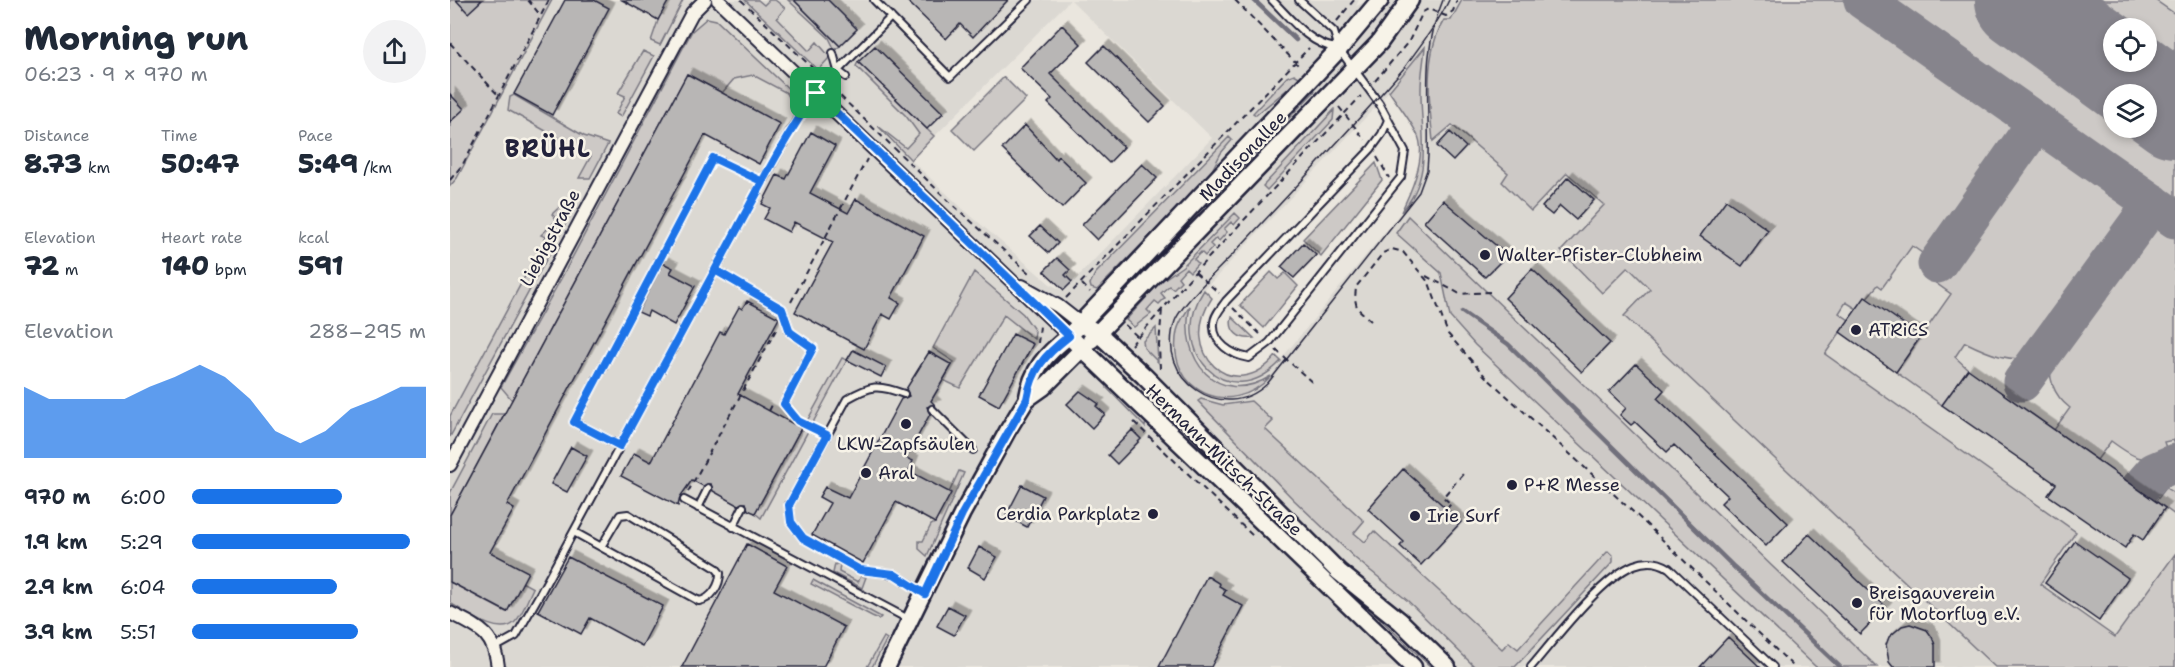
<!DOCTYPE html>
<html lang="en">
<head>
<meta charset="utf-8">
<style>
  :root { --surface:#fff; --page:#f2f2f3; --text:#1f2937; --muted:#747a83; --accent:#1a73e8 }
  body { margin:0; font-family:"Shantell Sans",sans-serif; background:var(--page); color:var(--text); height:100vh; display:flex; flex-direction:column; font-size:22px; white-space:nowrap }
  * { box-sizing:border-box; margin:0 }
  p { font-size:20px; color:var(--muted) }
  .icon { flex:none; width:33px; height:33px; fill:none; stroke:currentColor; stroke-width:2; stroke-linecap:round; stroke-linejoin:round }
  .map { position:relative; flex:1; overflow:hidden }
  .drawer { display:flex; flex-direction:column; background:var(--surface); width:450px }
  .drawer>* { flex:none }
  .fabs { position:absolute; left:1653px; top:18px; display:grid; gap:12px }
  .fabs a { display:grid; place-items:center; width:54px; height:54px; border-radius:50%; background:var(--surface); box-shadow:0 3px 9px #0003; font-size:30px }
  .pin { position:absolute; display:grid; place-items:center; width:51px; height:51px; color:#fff; margin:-26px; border-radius:12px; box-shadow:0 3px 9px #0006 }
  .round { display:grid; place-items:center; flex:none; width:63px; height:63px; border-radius:32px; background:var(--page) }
  .overview { display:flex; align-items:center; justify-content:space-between; height:102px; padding:0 24px }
  h1 { font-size:33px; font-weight:800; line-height:45px }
  .stats { display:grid; grid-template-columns:repeat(3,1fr); gap:9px; height:102px; padding:6px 24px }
  .stats div { display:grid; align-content:center }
  .stats b { font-size:26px; font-weight:800 }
  .stats small { font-size:16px; font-weight:400 }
  .stats p { font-size:16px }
  .chart { height:168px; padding:12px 24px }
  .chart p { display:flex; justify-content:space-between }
  .chart svg { width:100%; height:108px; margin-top:6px; fill:var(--accent); opacity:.7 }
  ul { padding:0 24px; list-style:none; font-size:20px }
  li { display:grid; grid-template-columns:96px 72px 1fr; align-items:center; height:45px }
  li i { height:15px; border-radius:8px; background:var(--accent) }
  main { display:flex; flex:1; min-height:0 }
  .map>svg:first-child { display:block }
</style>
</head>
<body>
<main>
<section class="drawer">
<div class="overview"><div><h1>Morning run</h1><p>06:23 · 9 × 970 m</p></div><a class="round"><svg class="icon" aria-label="share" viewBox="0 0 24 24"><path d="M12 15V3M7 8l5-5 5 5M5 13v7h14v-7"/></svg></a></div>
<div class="stats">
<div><p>Distance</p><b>8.73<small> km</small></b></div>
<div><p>Time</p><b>50:47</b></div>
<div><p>Pace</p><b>5:49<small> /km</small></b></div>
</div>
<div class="stats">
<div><p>Elevation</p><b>72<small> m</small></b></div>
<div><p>Heart rate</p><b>140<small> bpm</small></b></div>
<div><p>kcal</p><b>591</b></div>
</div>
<div class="chart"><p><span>Elevation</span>288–295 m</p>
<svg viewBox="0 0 160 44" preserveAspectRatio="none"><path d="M0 44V15L10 20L20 20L30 20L40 20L50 15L60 11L70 6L80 11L90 20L100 33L110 38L120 33L130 24L140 20L150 15L160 15V44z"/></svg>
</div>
<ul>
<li><b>970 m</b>6:00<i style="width:64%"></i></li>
<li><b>1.9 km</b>5:29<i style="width:93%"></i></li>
<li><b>2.9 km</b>6:04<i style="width:62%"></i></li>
<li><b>3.9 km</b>5:51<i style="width:71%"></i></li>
</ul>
</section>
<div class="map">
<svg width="1725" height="667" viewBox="0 0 1725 667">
  <defs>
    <filter id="shadow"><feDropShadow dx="5.5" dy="-5.5" stdDeviation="0" flood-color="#0004"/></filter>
  </defs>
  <rect width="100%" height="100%" fill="#eae6de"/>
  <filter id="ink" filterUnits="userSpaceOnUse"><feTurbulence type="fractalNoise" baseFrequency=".0167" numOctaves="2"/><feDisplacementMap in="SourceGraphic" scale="12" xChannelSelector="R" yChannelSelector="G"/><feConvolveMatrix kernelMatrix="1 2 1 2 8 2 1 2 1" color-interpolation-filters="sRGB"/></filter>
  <g filter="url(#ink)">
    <path fill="#dbd8d2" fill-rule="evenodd" d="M102,0H620L461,160L513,209L600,284L614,291L762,138L621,0H909L906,6L920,0H947L942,7L952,0H1725V667H1427L958,217L946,233L991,273L1000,318L1025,345L1366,667H0V186L7,178ZM1664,28H1696V62H1664ZM974,48L971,89L975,143L973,168L966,190L956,206L823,369L803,380L788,382L750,362L742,336L746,308L754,290L929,103ZM1664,94H1696V128H1664ZM739,309L736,324L738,345L751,371L764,380L779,385L795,386L818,378L814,384L803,392L787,398L763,397L747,390L729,364L727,354L726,343Z"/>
    <path fill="#cdc9c6" stroke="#787680" stroke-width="1.5" fill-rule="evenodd" d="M0,0H102L7,178L0,186Z
      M219,0H233L210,45L201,41L212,9Z
      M295,0H308L314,5L319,0H325L335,8L327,18L359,51L367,42L380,57L368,70Z
      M338,0H344L390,46L385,50L379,38Z
      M1012,0H1400L1575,123L1576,131L1574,136L1485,262L1462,246L1432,288L1428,285L1407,309L1396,302L1389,313L1399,320L1375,354L1626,532L1590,584L1665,637L1725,554V667H1545L1174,316L1200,289L1178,267L1152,293L1111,251L1154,205L1117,173L1081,211L1052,182L1058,173L1002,125L983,141C979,104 973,54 994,20H1001Z
      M1428,0H1705L1725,14V208ZM1664,28H1696V62H1664ZM1664,94H1696V128H1664Z
      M257,18L266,20L345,95L340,99L337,93L303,75L284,79L272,93L237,74L62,400L51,387L112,277L242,31Z
      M975,47C974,60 971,75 971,88C970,132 985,176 951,212C960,194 978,155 967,134C960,119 948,105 939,91Z
      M193,51L204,56L171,117L166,114L175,96L168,93Z
      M408,62L484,136L461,160L428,126L456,148L469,134L456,116L406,66Z
      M844,74L851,78L806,115L803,113L837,77Z
      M554,77L576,99L524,151L502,129Z
      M862,87L865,91C796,162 731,236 663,308L660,306C729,234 794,159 862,87Z
      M64,95L134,136L158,144L140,178H129L141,156L58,110L60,97Z
      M884,110L883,120L817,190L813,186Z
      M1587,136H1594L1676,193L1682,215L1587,353C1567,367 1535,352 1515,342L1505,357L1518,369L1492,405L1446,372L1501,294L1483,281Z
      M779,137L782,140L771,153L759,176L647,290L641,288L640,284L645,274Z
      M926,163L932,180L871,256L853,239Z
      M117,200L122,212L0,437V416L96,237L91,235L107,220L102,214Z
      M785,213L790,218L784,225L781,222L774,229L777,232L769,241L766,238L760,244L763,247L755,256L751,252L744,259L748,263L740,272L736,268L728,277L731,281L723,289L719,286L711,293L715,298L709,304L705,301L697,310L701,314L684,327L676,320L710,282L733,266Z
      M958,216L1427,667H1366L1025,345L1000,317L991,273L946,233Z
      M1717,222L1725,228V444L1723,440L1714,442L1719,457C1690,462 1684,458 1661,441L1647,460L1604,430L1620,408C1603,395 1597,377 1602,358L1696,225Z
      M524,272L573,314L585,331L584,339L554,315L510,388L493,380L504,362L483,348Z
      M821,272L828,279L835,273L848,286L814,328L790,305Z
      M754,290L762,298C726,352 783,407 826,356L831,361C778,418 715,349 754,290Z
      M740,306C728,359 767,409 821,376C780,421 715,391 727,331C729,322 735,314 740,306Z
      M782,317L804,338C790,340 778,332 782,317Z
      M706,328L708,362L694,348L693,341Z
      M392,358L397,360L361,426L356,423Z
      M666,368L853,547L933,615L987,667H981L930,619L906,601L663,371Z
      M658,385L696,421L695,427L657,388Z
      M751,399L773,405L801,401L823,421L815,429L914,521L904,533L915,542L924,531L1052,649L1059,642L1068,649L1158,551L1163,556V562L1065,667H1025L958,601L906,559L843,499L748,401Z
      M42,414H54L0,515V493Z
      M351,428L358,431L311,518L305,513Z
      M509,471L514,473L477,556L469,549V541H473L481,525L485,523Z
      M1716,488L1725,494V515L1706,501Z
      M385,564H390L389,572L408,582L411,576L416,577L412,588L383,573Z
      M363,580L431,617L429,619L422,616L361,584Z
      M0,582L56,612L72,582L83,588C78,598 73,614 65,622C49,638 16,612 0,603Z
      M434,637L437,639L422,667H417Z"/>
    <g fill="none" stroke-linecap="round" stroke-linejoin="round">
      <path stroke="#716f7b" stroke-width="4.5" d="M804,0L846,40
        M1012,312L1058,344L1284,567L1390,667"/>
      <path stroke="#86848c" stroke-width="39" d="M1413,0L1725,219
        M1487,264L1587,122
        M1572,382L1703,203
        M1690,488L1704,472L1725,463"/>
      <path stroke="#86848c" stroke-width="96" d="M1573,0L1725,110"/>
    </g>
    <path fill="#b8b6b5" stroke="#22223b" stroke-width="1.5" filter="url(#shadow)" d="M6,0H32L18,13Z
      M115,0H144L159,8L102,115L64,94Z
      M172,0H219L208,20Z
      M344,0H378L407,29L390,46Z
      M456,0H558L523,37L510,24L496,39Z
      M612,25L631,44L600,74L674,147L659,163L598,103L602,99L570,68Z
      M425,46L493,113L477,129L408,62Z
      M654,46L715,106L699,122L638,62Z
      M237,74L330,124L309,164L255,135L57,505L64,509L40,552L78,572L57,612L0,582V515Z
      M0,94L14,109L0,122Z
      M575,125L606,159L608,156L636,183L612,208L552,149Z
      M361,132L385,146L360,193L398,213L406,199L474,236L441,298L450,303L441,319L432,314L414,349L345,312L383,242L344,222L339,232L314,219L320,208L312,204L327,175L336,179Z
      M1000,132L1016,147L1003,161L987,146Z
      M692,164L707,178L647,240L632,225Z
      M1118,177L1144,200L1126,220L1110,206L1102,215L1092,207Z
      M993,200L1057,255L1035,277L974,222Z
      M1276,200L1318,230L1292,266L1250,236Z
      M590,226L608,243L599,253L580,236Z
      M853,243L866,255L844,278L831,267Z
      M607,258L620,270L615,275L622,282L614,290L594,271Z
      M213,263L223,268L220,273L245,286L224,325L199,311L197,316L188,312Z
      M1082,269L1160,343L1132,372L1055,298Z
      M1415,297L1471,336L1446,372L1390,332Z
      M297,301L329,318L288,394L351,428L305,513L298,510L296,503L288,505L263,491L261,484L253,486L242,480L230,497L228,506L171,476L184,453L201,462L270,332L274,334L289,307L292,309Z
      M563,334L583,344L549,406L529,395Z
      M403,350L436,367L431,377L397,360Z
      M479,352L502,365L481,401L485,405L477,407L480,414L456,458L463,461L459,471L501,493L485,523L446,502L413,563L362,535L380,503L369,497L375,487L398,498L451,399L459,396L456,389Z
      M1186,364L1214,390L1207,398L1338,523L1316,546L1271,503L1278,496L1224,445L1217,452L1185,422L1181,425L1170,415L1176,408L1159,392Z
      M1518,369L1715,508L1693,540L1684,534L1675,548L1598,495L1606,484L1492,405Z
      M630,391L649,404L646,406L655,414L642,428L617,404Z
      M682,430L691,439L667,464L658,455Z
      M121,447L137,456L117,492L101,484Z
      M953,469L1011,522L971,565L950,546L954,542L918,509Z
      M572,485L593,496L577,527L556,516Z
      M1359,534L1436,607L1410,634L1333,562Z
      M1625,541L1678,578L1649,621L1595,583Z
      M297,544L337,566L324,590L394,627L373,667H232Z
      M529,547L547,557L535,578L518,568Z
      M118,557L213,606L192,646L140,618L131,634L88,611Z
      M757,576L770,584L769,586L776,590L773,595L793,606L761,667H709Z
      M498,606L515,615L504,635L487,626Z
      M1460,624L1477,630L1482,637L1485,645V667H1443L1439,662L1436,645L1439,637L1452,626Z
      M1278,637L1310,667H1250Z"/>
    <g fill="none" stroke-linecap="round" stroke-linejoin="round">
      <g stroke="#22223b" stroke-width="10">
        <path id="service" d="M424,0L500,77L579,0
          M822,0C841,19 858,43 885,48
          M849,0L884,32L889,49L929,103L955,151L951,177L819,343L799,358C782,355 762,343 764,323C764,315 772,307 776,301L921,149L932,134L938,120
          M383,53L388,71L396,77
          M265,270L332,309L340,332L363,348L334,404
          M454,394C428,384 421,385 397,399L339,505L341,522L353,538L410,570L444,574L473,592
          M482,409L523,450
          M170,446L124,422L263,158L313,182
          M234,500L460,620
          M248,508L258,488
          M283,527L293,507
          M124,532L249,601C262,599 270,585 270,573L266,568L178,514L170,515L151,547
          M46,647L66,636L91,592L343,126L366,93L441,17
          M1081,667C1105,639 1151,578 1184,565C1197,560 1208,561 1219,568L1323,667"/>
      </g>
      <g stroke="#22223b" stroke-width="16">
        <path id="minor" d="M268,0L619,336
          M572,286L608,306L631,324
          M0,465L242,13L255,0
          M0,613C29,628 44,632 48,667"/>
      </g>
      <g stroke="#22223b" stroke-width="20">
        <path id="tertiary" d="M577,399C582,369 595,355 619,336
          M437,667L512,514L558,430L577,399L594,387L632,349"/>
      </g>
      <g stroke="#22223b" stroke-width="21">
        <path id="secondary" d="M930,0L889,49L619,336L963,667
          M631,324L648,333L694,376L889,572L950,621L997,667
          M641,340L929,43L960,0"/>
      </g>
      <path stroke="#22223b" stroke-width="2" stroke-dasharray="6 4.5" stroke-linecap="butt" d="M78,0L91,16
        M291,0L371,76
        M785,0L850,67
        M887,21L904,0
        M0,43L49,96
        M925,81L959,41L973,12L978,9L996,16L1003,11L1007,0
        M383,89L504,206L580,274
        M889,107L915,140
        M927,157L939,178
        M0,180L13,164L99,0
        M745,272L769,293
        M976,276L1010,294L1040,292
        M632,284L640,292
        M616,298L859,48
        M341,302L417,159
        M783,308L811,335
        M921,321L907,308L905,299L906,287L933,253L942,249L953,252L979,283L998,334L1035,376L1193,521L1344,667
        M675,325L688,337
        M588,343L590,326
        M681,345L745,272L911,96
        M826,350L864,384
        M710,369L709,345L712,309
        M319,411L323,403
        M340,412L348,421L367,430
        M684,422L803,536
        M238,492L328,326
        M996,509L1001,504L993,497L1013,474"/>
      <use href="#service" stroke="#f7f3e8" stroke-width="6"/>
      <use href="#minor" stroke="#f7f3e8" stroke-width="12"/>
      <use href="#tertiary" stroke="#f7f3e8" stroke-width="15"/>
      <use href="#secondary" stroke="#f7f3e8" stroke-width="16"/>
      <path stroke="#22223b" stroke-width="1.5" d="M993,0C970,55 980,100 978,156L977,170L969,192L817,384C772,426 705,379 725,321C732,303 770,268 785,252C842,191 900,130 955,67C970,45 988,24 999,0"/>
    </g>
  </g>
  <g fill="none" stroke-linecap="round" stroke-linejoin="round" filter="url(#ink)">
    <g stroke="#fff" stroke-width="12">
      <path id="route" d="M366,93C331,142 305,196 277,248C241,314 205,380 170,446L124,422L263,158L313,182L265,270L332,309L340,332L363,348L334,404L348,421L377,435L339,505L341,522L353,538L410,570L444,574L475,594L512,514L577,399C582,369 595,355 619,336L366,93"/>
    </g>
    <use href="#route" stroke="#1a73e8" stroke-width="8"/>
  </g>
  <g fill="#22223b" stroke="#f7f3e8" stroke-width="2">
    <circle cx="1035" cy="255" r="6"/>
    <circle cx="1406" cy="330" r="6"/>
    <circle cx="456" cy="424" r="6"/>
    <circle cx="416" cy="473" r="6"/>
    <circle cx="1062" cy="485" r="6"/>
    <circle cx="703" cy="514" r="6"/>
    <circle cx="965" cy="516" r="6"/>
    <circle cx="1407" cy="603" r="6"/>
  </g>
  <g text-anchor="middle" stroke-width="5" stroke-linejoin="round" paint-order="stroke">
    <g font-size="18" fill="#22223b" stroke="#f7f3e8">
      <text transform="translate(793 156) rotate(-46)" y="6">Madisonallee</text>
      <text transform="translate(100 238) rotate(-62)" y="6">Liebigstraße</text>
      <text transform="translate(774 460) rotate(44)" y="6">Hermann-Mitsch-Straße</text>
    </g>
    <g font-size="18" fill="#22223b" stroke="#f7f3e8" text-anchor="start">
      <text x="1047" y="261">Walter-Pfister-Clubheim</text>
      <text x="1418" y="336">ATRiCS</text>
      <text x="456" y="450" text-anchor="middle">LKW-Zapfsäulen</text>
      <text x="428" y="479">Aral</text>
      <text x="1074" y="491">P+R Messe</text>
      <text x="691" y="520" text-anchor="end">Cerdia Parkplatz</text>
      <text x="977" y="522">Irie Surf</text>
      <text x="1419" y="599">Breisgauverein<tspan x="1419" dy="21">für Motorflug e.V.</tspan></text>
    </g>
    <g font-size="24" font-weight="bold" letter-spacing="1.5" fill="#22223b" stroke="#f7f3e8">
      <text x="98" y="157">BRÜHL</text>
    </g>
  </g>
</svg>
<div class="fabs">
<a><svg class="icon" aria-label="locate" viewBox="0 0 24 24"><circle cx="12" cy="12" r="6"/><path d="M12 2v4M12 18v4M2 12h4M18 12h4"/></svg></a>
<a><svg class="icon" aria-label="layers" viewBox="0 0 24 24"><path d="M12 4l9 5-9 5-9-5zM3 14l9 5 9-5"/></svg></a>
</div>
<div class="pin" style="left:366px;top:93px;background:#1e9e55"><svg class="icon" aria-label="arrive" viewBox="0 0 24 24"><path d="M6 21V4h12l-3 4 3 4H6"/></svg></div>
</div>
</main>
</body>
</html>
